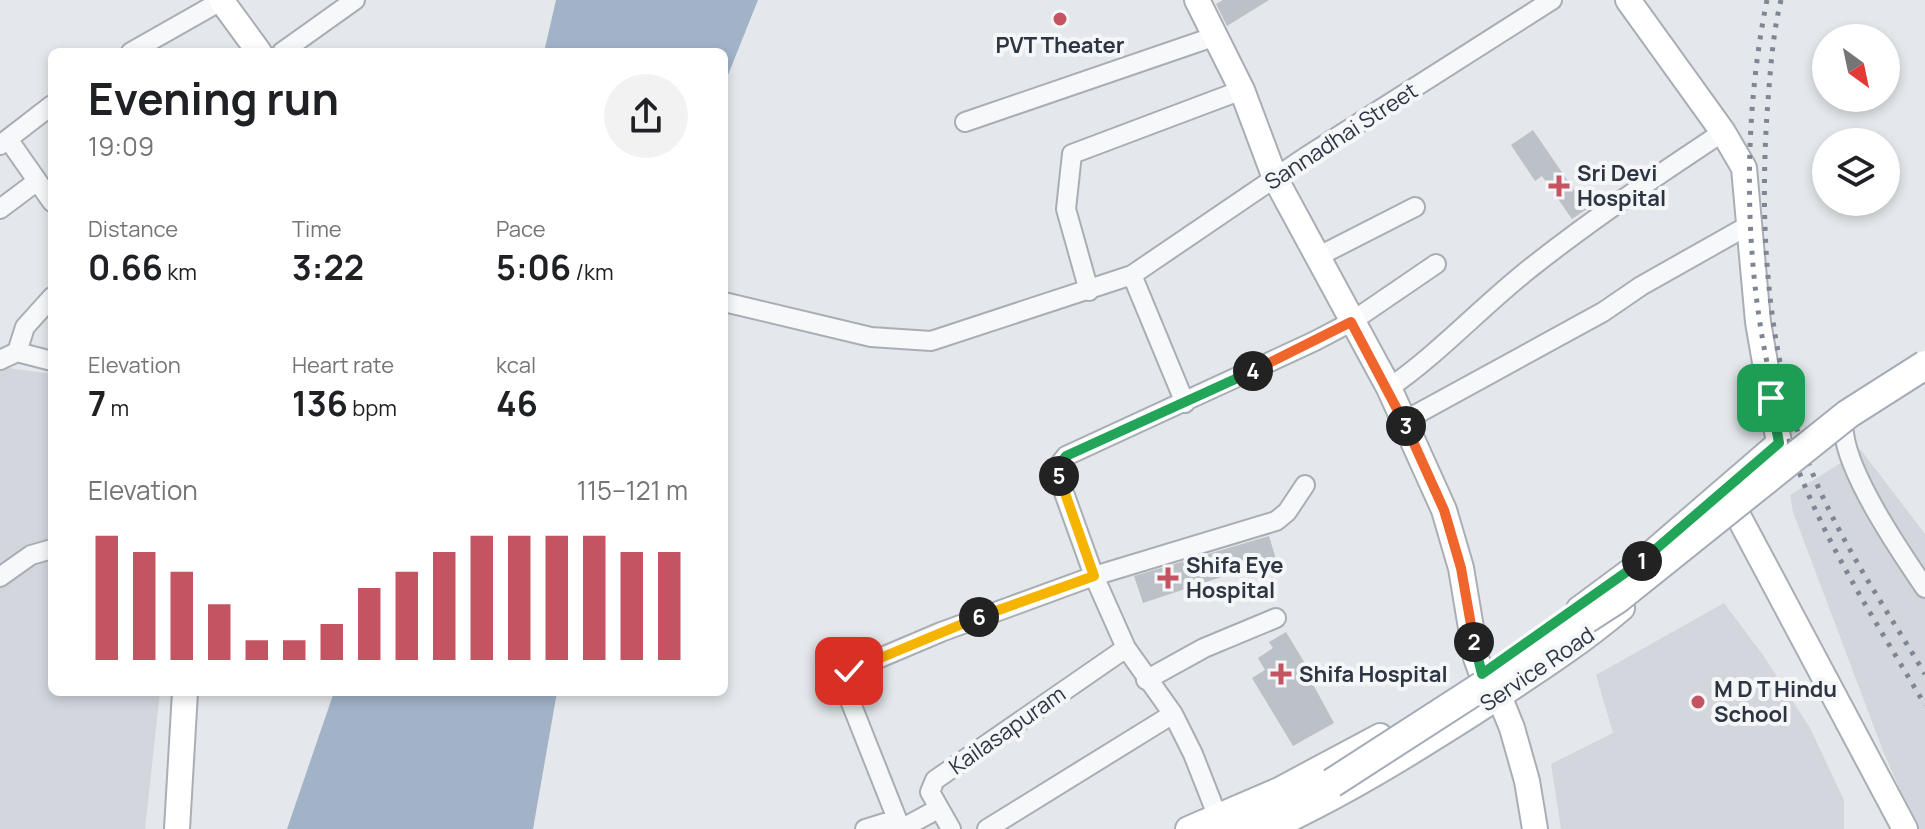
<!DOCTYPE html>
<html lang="en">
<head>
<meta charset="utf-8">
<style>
  :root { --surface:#fff; --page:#f2f2f2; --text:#202124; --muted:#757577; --accent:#c55462 }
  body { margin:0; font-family:Manrope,sans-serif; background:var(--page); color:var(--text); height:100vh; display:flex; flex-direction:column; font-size:30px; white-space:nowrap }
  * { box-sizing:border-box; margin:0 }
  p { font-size:26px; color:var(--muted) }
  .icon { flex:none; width:44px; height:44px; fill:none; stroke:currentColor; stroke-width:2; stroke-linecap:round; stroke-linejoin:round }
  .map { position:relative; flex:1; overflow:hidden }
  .sheet { position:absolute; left:48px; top:48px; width:680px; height:648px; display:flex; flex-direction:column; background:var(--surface); border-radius:12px; box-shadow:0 4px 12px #0003 }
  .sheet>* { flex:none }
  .needle { width:52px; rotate:147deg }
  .fabs { position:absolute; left:1812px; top:24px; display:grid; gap:16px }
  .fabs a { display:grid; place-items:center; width:88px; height:88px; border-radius:50%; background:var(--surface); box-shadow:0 4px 12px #0003; font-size:40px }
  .pin { position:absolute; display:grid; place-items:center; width:68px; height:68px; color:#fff; margin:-34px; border-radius:16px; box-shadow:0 4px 12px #0006 }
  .km { position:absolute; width:40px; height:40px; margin:-20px; border-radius:50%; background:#222; color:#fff; font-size:22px; line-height:40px; text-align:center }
  .round { display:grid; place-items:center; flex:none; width:84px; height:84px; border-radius:42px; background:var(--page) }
  .head { display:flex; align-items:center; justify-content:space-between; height:136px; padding:0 40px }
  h1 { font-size:44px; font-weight:700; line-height:60px }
  .figures { display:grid; grid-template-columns:repeat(3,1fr); gap:12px; height:136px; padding:8px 40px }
  .figures div { display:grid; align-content:center }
  .figures b { font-size:34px; font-weight:700 }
  .figures small { font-size:22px; font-weight:400 }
  .figures p { font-size:22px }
  .chart { height:224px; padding:16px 40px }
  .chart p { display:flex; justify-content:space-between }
  .chart svg { width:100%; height:144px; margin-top:8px; stroke:var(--accent); stroke-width:6 }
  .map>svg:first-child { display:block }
</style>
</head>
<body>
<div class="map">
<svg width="1925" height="829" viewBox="0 0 1925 829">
  <rect width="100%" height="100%" fill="#e4e7eb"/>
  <path fill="#d3d6dd" d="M0,367L52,374V692H160L145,829H0Z
    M1861,450L1925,534V829H1917L1883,751L1793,512L1790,495Z
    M1724,603L1763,655L1810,728L1844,800V829H1561L1551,764L1613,733L1596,675Z"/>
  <path fill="#a2b3c8" d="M556,0H758L724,85V52H544Z
    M334,692H557L533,829H287Z"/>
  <path fill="#bcc0c7" d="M1223,0H1269L1227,26L1216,4Z
    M1533,130L1587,209L1572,219L1542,176L1535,181L1511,145Z
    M1269,536L1276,559L1143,603L1134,576Z
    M1286,632L1312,675L1309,677L1334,723L1293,746L1252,678L1265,670L1258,658L1273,648L1269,642Z"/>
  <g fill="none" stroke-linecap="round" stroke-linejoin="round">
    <g stroke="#a9aeb5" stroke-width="22">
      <path id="street" d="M131,52L221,1
        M282,52L355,0
        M965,122L1216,36
        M8,139L52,202
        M0,145L52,105
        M0,209L36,182
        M1317,257L1415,207
        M1132,275L1307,156L1552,0
        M1089,291L1066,209L1072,154L1242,90
        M724,302L871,337L931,341L1132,275L1185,403
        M17,352L25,327L52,297
        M0,360L17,352L52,361
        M1389,388C1441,352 1483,305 1533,266C1594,218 1658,175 1723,132
        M1404,421L1603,312L1641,286L1749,225
        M1844,433C1849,476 1899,550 1925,588
        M1305,485L1287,512L1276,521L1094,576L1059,479V465L1066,456L1315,341L1351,322L1436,264
        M0,577L31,555L52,549
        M1146,680L1204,648L1276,618
        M865,829L897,819L845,688L849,671L941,632L1094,576L1126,648L1173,714L1193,754L1217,815
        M901,829L938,809
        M951,829L930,792L935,780L1126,648
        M987,829L1173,714"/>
    </g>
    <g stroke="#a9aeb5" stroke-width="28">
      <path id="secondary" d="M221,0L259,52
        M1197,0L1242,90L1275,178L1389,388L1444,510L1461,568L1476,658L1482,674L1499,696L1512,728L1527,781L1535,829
        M1726,493L1905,829
        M1579,609L1633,569L1779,443L1758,322L1744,168L1723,132L1628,0
        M177,829L185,692
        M1188,829L1279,790L1380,736
        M1269,829C1341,796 1406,756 1472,714C1523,680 1575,648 1622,608"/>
    </g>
    <g stroke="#a4abb6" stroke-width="32">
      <path id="primary" d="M1225,829L1332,783"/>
    </g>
    <use href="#street" stroke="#f7f8f9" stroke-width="18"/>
    <use href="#secondary" stroke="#fff" stroke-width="24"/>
    <use href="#primary" stroke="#fff" stroke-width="28"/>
    <path stroke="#7f8693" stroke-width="5" stroke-dasharray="4 8" stroke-linecap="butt" d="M1767,0C1736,152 1744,349 1807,491C1839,566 1884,635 1925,705
      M1781,0C1772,37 1770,76 1767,114C1759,238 1768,369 1817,484C1846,551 1888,612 1925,674"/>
    <g stroke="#a4abb6" stroke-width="32" stroke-linecap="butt">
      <path id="primary-bridge" d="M1332,783L1617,599L1848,414L1925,365"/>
    </g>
    <use href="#primary-bridge" stroke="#fff" stroke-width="28"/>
  </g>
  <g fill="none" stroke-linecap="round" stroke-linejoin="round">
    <g stroke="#fff" stroke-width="16">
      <path id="split-1" d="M1642,561L1779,443L1771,398"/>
    </g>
    <g stroke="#fff" stroke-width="16">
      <path id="split-2" d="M1474,642L1482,674L1642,561"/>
    </g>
    <g stroke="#fff" stroke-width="16">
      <path id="split-3" d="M1406,426L1444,510L1461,568L1474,642"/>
    </g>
    <g stroke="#fff" stroke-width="16">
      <path id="split-4" d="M1253,371L1351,322L1406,426"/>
    </g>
    <g stroke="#fff" stroke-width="16">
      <path id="split-5" d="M1059,476V465L1066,456L1253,371"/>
    </g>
    <g stroke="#fff" stroke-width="16">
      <path id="split-6" d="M979,617L1094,576L1059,476"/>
    </g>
    <g stroke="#fff" stroke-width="16">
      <path id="split-7" d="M849,671L979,617"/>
    </g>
    <use href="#split-1" stroke="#22a559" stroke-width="10"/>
    <use href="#split-2" stroke="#22a559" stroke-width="10"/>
    <use href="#split-3" stroke="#f0652b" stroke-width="10"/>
    <use href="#split-4" stroke="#f0652b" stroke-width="10"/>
    <use href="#split-5" stroke="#22a559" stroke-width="10"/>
    <use href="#split-6" stroke="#f5b400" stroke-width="10"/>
    <use href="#split-7" stroke="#f5b400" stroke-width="10"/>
  </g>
  <g fill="#c55462" stroke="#f4f6f8" stroke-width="3">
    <circle cx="1060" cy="19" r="8"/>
    <path d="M1555 174h8v8h8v8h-8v8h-8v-8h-8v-8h8z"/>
    <path d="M1164 566h8v8h8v8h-8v8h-8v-8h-8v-8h8z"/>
    <path d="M1277 662h8v8h8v8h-8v8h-8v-8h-8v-8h8z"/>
    <circle cx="1698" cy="702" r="8"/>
  </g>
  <g text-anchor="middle" stroke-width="8" stroke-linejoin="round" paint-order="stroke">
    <g font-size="22" font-weight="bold" fill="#2d3442" stroke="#f4f6f8" text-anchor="start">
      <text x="1060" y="53" text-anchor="middle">PVT Theater</text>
      <text x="1577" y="181">Sri Devi<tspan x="1577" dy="25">Hospital</tspan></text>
      <text x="1186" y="573">Shifa Eye<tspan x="1186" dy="25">Hospital</tspan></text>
      <text x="1299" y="682">Shifa Hospital</text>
      <text x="1714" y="697">M D T Hindu<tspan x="1714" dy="25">School</tspan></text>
    </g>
    <g font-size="22" fill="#2d3442" stroke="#f4f6f8">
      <text transform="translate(1341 136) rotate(-33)" y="8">Sannadhai Street</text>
      <text transform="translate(1537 669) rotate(-34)" y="8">Service Road</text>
      <text transform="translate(1007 730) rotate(-35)" y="8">Kailasapuram</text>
    </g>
  </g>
</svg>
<div class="fabs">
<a><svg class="needle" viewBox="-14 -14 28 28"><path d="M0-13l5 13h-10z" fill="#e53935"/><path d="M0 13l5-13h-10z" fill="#757577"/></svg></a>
<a><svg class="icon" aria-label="layers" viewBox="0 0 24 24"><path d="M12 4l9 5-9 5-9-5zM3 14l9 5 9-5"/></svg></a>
</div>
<div class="pin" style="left:1771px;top:398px;background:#1e9e55"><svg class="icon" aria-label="arrive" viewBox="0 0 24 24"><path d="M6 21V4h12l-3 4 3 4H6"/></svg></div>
<div class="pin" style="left:849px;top:671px;background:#d93025"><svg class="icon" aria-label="check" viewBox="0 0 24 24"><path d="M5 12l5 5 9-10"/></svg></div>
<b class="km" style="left:1642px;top:561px">1</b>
<b class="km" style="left:1474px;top:642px">2</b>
<b class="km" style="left:1406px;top:426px">3</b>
<b class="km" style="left:1253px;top:371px">4</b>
<b class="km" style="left:1059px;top:476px">5</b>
<b class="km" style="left:979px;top:617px">6</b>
<section class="sheet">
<div class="head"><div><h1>Evening run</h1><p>19:09</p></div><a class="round"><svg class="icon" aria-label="share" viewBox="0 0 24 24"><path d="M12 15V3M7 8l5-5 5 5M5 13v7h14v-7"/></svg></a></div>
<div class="figures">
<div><p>Distance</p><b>0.66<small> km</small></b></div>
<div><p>Time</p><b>3:22</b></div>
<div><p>Pace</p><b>5:06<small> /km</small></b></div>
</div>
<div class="figures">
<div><p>Elevation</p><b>7<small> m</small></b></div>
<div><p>Heart rate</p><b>136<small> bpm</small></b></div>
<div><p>kcal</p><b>46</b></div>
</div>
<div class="chart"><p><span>Elevation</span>115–121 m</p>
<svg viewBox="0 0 160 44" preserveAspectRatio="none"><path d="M5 44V6M15 44V11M25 44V17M35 44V27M45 44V38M55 44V38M65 44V33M75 44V22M85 44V17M95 44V11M105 44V6M115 44V6M125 44V6M135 44V6M145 44V11M155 44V11"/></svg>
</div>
</section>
</div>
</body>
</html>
